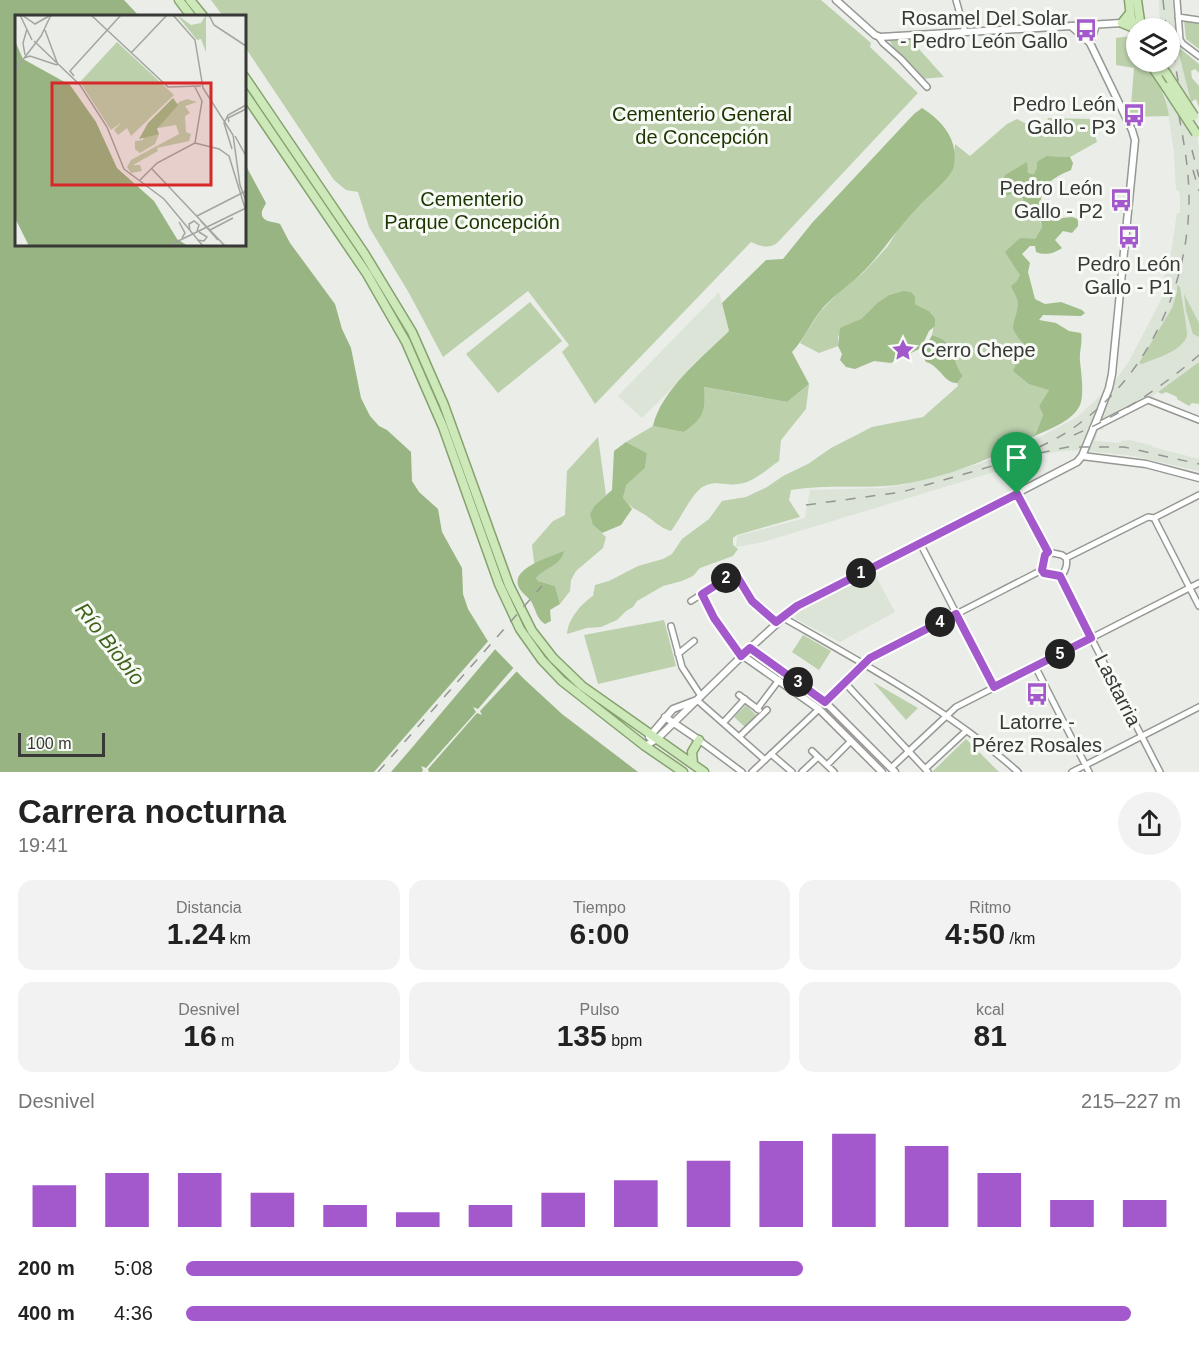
<!DOCTYPE html>
<html lang="es">
<head>
<meta charset="utf-8">
<style>
  :root { --surface:#fff; --page:#f2f2f2; --text:#222; --muted:#767676; --accent:#a359cc }
  body { margin:0; font-family:Helvetica,sans-serif; background:var(--page); color:var(--text); height:100vh; display:flex; flex-direction:column; font-size:22px; white-space:nowrap }
  * { box-sizing:border-box; margin:0 }
  p { font-size:20px; color:var(--muted) }
  .icon { flex:none; width:33px; height:33px; fill:none; stroke:currentColor; stroke-width:2; stroke-linecap:round; stroke-linejoin:round }
  .map { position:relative; height:772px; overflow:hidden }
  .sheet { display:flex; flex-direction:column; background:var(--surface); flex:1 }
  .sheet>* { flex:none }
  .fabs { position:absolute; left:1126px; top:18px; display:grid; gap:12px }
  .fabs a { display:grid; place-items:center; width:54px; height:54px; border-radius:50%; background:var(--surface); box-shadow:0 2px 4px #0004; font-size:30px }
  .scale { position:absolute; left:18px; bottom:15px; width:87px; box-sizing:border-box; padding-left:6px; border:3px solid #383937; border-top:0; font-size:16px; line-height:21px; white-space:nowrap; color:#383937; -webkit-text-stroke:4px #f7faf5; paint-order:stroke }
  .pin { position:absolute; display:grid; place-items:center; width:51px; height:51px; color:#fff; margin:-62px -26px; border-radius:50% 50% 50% 0; rotate:-45deg; box-shadow:0 0 6px #0007 }
  .pin .icon { rotate:45deg }
  .km { position:absolute; width:30px; height:30px; margin:-15px; border-radius:50%; background:#222; color:#fff; font-size:16px; line-height:30px; text-align:center }
  .round { display:grid; place-items:center; flex:none; width:63px; height:63px; border-radius:32px; background:var(--page) }
  .overview { display:flex; align-items:center; justify-content:space-between; height:102px; padding:0 18px }
  h1 { font-size:33px; font-weight:700; line-height:45px }
  .figures { display:grid; grid-template-columns:repeat(3,1fr); gap:9px; height:102px; padding:6px 18px }
  .figures div { display:grid; align-content:center; border-radius:15px; background:var(--page); text-align:center }
  .figures b { font-size:30px; font-weight:700 }
  .figures small { font-size:16px; font-weight:400 }
  .figures p { font-size:16px }
  .chart { height:168px; padding:12px 18px }
  .chart p { display:flex; justify-content:space-between }
  .chart svg { width:100%; height:108px; margin-top:6px; stroke:var(--accent); stroke-width:6 }
  ul { padding:0 18px; list-style:none; font-size:20px }
  li { display:grid; grid-template-columns:96px 72px 1fr; align-items:center; height:45px }
  li i { height:15px; border-radius:8px; background:var(--accent) }
  .map>svg:first-child { display:block }
</style>
</head>
<body>
<div class="map">
<svg width="1199" height="772" viewBox="0 0 1199 772">
  <rect width="100%" height="100%" fill="#eaede8"/>
  <path fill="#dce3d7" d="M1159,0H1172L1177,46L1191,102L1199,147V362L1151,397L1127,409L1121,417L1105,423L1103,430H1098L1095,441L1120,443L1121,441L1129,440L1151,445L1152,447L1199,459V471L1134,456L1079,450L1056,452L1040,455L1034,460L763,542L736,547L737,536L805,518L810,490L883,488L903,485L979,464L1024,446L1077,417L1110,387L1128,363L1162,298L1166,286L1162,284L1170,260L1177,213H1180V196L1179,191L1176,190L1174,152L1166,99L1165,62H1170V28H1160Z
    M719,292L729,331L642,418L618,396Z
    M873,571L895,612L840,642L796,619L793,613Z"/>
  <path fill="#bcd0ac" d="M211,0H821L871,43L870,47L918,93L778,242C769,250 760,246 751,242L595,404L562,352L569,345L528,291L443,357L409,293L369,227L358,192L346,190L334,180L245,47L244,16H223Z
    M1184,20L1199,22V49L1186,39Z
    M1131,36L1137,50V62H1144C1157,80 1166,94 1169,116L1130,117L1125,106H1131L1134,68L1116,65V38Z
    M910,39L944,77L921,79L901,59L889,40Z
    M1177,46L1199,64V73L1195,69L1191,71L1192,78L1199,86V107L1196,99L1191,102Z
    M1048,118L1090,119L1097,142L1070,157L1045,156L1034,174L1028,173L1026,163L1002,181L1004,193L1012,194L1019,185L1025,184L1042,227L1035,239H1020L1012,246L1020,275C1014,285 1013,292 1019,303L1013,324L1024,344L1017,352V362L1049,390L1039,406L1043,415L1036,433L1032,437C993,459 942,479 897,485C862,489 826,484 791,490L789,500L800,517L737,535L733,538V545L738,549L733,556L700,568L693,576L682,581L663,586L637,601L633,607L626,611L617,620L601,627L587,628L567,634C568,619 581,604 593,596L595,585L609,581L638,566L663,559L672,554L682,539L709,519L722,501L746,497L767,487L783,476L808,464L831,448L872,427L923,417L958,386L957,383L963,376C950,358 957,342 932,335L935,318L929,311L915,304L903,291L889,295L878,302L861,319L838,336V346L819,353L800,343L819,313L836,295L863,273L888,246L901,224L952,171L955,144L970,156L1007,124L1017,119L1044,133Z
    M1177,285L1180,287C1181,295 1188,332 1187,336C1181,352 1156,358 1142,364L1139,363L1172,308L1177,292Z
    M1184,294L1199,323V337L1193,334L1186,311Z
    M530,302L562,341L498,393L466,354Z
    M1199,362V404L1192,403L1189,406L1177,399V397L1166,392L1162,394L1158,392Z
    M809,384L806,409L781,440L779,461C767,469 753,483 738,484C724,486 714,479 701,488C690,497 681,518 671,531C659,528 653,519 642,513C632,507 631,508 623,498L625,485L645,468L647,453L626,442L653,426L685,432L703,387L787,402Z
    M598,437L606,495L595,505L593,525L606,537L603,548L576,571L571,580L570,591L560,604L555,586L538,581L536,578L532,545L553,521L565,515L567,471Z
    M664,620L676,666L598,684L584,635Z
    M803,635L831,651L819,670L792,652Z
    M873,682L918,708L906,720Z
    M746,705L756,715L745,727L734,717Z
    M966,739L999,772H932Z"/>
  <path fill="#a0bd8a" d="M922,108C944,122 960,142 953,169C950,178 926,198 919,206C899,226 885,249 865,270C851,285 831,296 818,314C809,327 803,340 792,352L809,384L787,402L704,387C705,411 705,417 684,432L653,426C661,390 703,357 729,331L722,303L766,260L783,259L812,223L914,114Z
    M1046,156L1070,157L1073,163L1071,170C1057,176 1042,183 1041,200L1047,202L1052,219L1072,217L1078,219V226L1072,233L1063,231L1055,240L1062,248C1055,253 1045,256 1036,252L1035,246H1030L1022,254L1030,263L1028,272L1035,299L1045,304L1061,302L1082,310L1085,313L1081,316L1043,315L1039,320L1056,323L1069,331L1081,333C1083,341 1079,352 1080,361C1081,372 1085,397 1079,407C1071,422 1047,430 1032,437L1036,433L1043,415L1039,406L1049,390L1029,384L1013,371L1017,362V352L1024,344C1006,325 1015,326 1018,304C1018,299 1013,291 1011,286L1016,282L1020,275L1005,252L1020,238L1035,239L1042,227C1041,219 1038,217 1030,214L1022,197L1026,189L1025,185H1019L1012,194L1007,195L1002,187L1005,175L1027,162L1028,173L1034,174L1037,168V162Z
    M903,291L911,292L915,297V304L929,311L935,318V326L929,331L921,348L891,363L874,361L855,369L846,367L840,360L842,354L838,346L840,328L861,319L878,302L889,295Z
    M932,335C957,342 950,358 963,376L957,383C945,384 939,365 926,362L922,355Z
    M626,442L647,453L645,468L626,485L623,498L632,509L621,525L602,533L593,525L590,514L595,505L612,490L614,451Z
    M564,551C560,567 546,566 536,578L538,581L555,586L560,604L550,610L551,621L545,624C536,619 536,608 530,600C526,595 520,592 518,585C513,567 551,557 564,551Z"/>
  <path fill="#98b482" d="M0,0H124L139,16H16V244H244L245,164L266,203C265,206 263,208 262,211C260,223 274,221 280,224L290,243L335,304L342,329L351,348L361,398L370,416L379,426L387,430L411,452L412,481L419,492L438,509L442,532L462,568L463,594L468,609L489,643L524,679L562,714L638,772H0Z"/>
  <path fill="#eaede8" d="M490,639L497,647L410,750L391,772H374Z
    M515,666L518,670L480,711L482,715L477,713L428,769L429,772H422L423,770L421,766L426,768L476,712L473,707L478,709Z"/>
  <g fill="none" stroke-linecap="round" stroke-linejoin="round">
    <g stroke="#959893" stroke-width="8">
      <path id="minor" d="M956,0L965,32
        M1177,0L1180,40L1183,44L1199,56
        M1178,17L1199,20
        M878,36L883,43L901,59L927,87
        M1093,428L1148,400L1199,420
        M1017,494L1048,552
        M1154,518L1199,606
        M920,543L994,687
        M1048,552L1062,555L1066,558
        M1066,558L1148,517L1154,518L1199,495
        M1042,570L1044,573L1060,577
        M1042,570L1045,555L1048,552
        M1060,577L1160,772
        M1060,577C1065,573 1068,564 1066,558
        M702,594L714,618L741,656
        M691,601L735,573L752,601L776,623
        M782,617C864,664 948,709 1018,772
        M671,626L682,667L701,696
        M678,654L694,641
        M1035,666L1089,772
        M845,683L928,772
        M739,695L759,710
        M697,700L765,760
        M825,702L875,656L1042,570
        M757,709L779,680
        M723,723L745,699
        M739,737L767,710
        M699,740L742,772
        M812,751L834,772
        M771,754L792,772
        M827,765L851,741
        M891,768L956,707L1199,583
        M925,769L966,731
        M752,772L819,709
        M802,772L818,757
        M1072,772L1199,707"/>
    </g>
    <g stroke="#959893" stroke-width="9">
      <path id="tertiary" d="M836,0L875,35L880,37L1122,23
        M1090,43L1096,25
        M1082,456L1146,464L1199,478
        M750,648L825,702L895,772
        M742,655L819,709L882,772
        M665,717L699,740
        M649,737L673,709L697,700
        M645,746L657,739L750,648L793,609L1077,462L1082,456L1098,417L1109,388L1112,374L1135,140L1132,130L1090,43L1071,26"/>
    </g>
    <g stroke="#85a26e" stroke-width="11">
      <path id="primary" d="M179,0L191,16
        M190,0L203,16
        M1129,0L1131,18L1137,38
        M1137,0L1141,28
        M1130,13L1122,23L1134,28
        M1149,62L1166,87
        M1158,62L1166,73
        M244,76L364,253L412,332L444,405L509,585L532,631L553,658L582,686L704,772
        M244,93L367,274L406,342L443,427L499,584L520,629L542,660L562,681L645,746L683,772
        M693,764L692,752L699,740"/>
    </g>
    <use href="#minor" stroke="#fff" stroke-width="5"/>
    <use href="#tertiary" stroke="#fff" stroke-width="6"/>
    <use href="#primary" stroke="#cee9b9" stroke-width="8"/>
    <path stroke="#949693" stroke-width="1.5" stroke-dasharray="10 10" stroke-linecap="butt" d="M1163,0L1166,28
      M1170,32L1185,124
      M1192,150L1199,177
      M1193,170L1199,191
      M1074,435C1120,415 1161,388 1199,355
      M1021,456C1041,446 1062,437 1080,423C1150,372 1189,283 1189,198C1189,170 1184,143 1179,116
      M806,505L902,492L1030,455L1068,447H1124L1199,464
      M378,772L542,586"/>
    <g stroke="#85a26e" stroke-width="11" stroke-linecap="butt">
      <path id="primary-bridge" d="M1166,73L1194,116
        M1166,87L1196,133"/>
    </g>
    <use href="#primary-bridge" stroke="#cee9b9" stroke-width="8"/>
  </g>
  <g fill="none" stroke-linecap="round" stroke-linejoin="round">
    <g stroke="#fff" stroke-width="12">
      <path id="route" d="M1017,494L1048,552L1045,555L1042,570L1044,573L1060,576L1091,638L994,687L956,614L870,658L825,702L750,648L741,656L714,618L702,594L735,573L752,601L776,622L797,606Z"/>
    </g>
    <use href="#route" stroke="#a359cc" stroke-width="8"/>
  </g>
  <defs>
    <g id="bus-bare" transform="scale(1.8)"><path d="M-5-6H5V4H4V6H2V4H-2V6H-4V4H-5ZM-3.5-4V0h7V-4ZM-3.5 1.2v1.5H-2V1.2ZM2 1.2v1.5H3.5V1.2Z" fill="#a359cc" stroke="#f7faf5" stroke-width="2.5" paint-order="stroke"/></g>
    <g id="sight-bare" transform="scale(1.8)"><path d="M0-6L1.8-2.2L6-1.7L2.9 1.2L3.7 5.4L0 3.3L-3.7 5.4L-2.9 1.2L-6-1.7L-1.8-2.2Z" fill="#a359cc" stroke="#f7faf5" stroke-width="2.5" paint-order="stroke"/></g>
  </defs>
  <g fill-rule="evenodd">
    <use href="#bus-bare" x="1086" y="30"/>
    <use href="#bus-bare" x="1134" y="115"/>
    <use href="#bus-bare" x="1121" y="200"/>
    <use href="#bus-bare" x="1129" y="237"/>
    <use href="#sight-bare" x="903" y="350"/>
    <use href="#bus-bare" x="1037" y="694"/>
  </g>
  <g text-anchor="middle" stroke-width="6" stroke-linejoin="round" paint-order="stroke">
    <g font-size="20" fill="#383937" stroke="#f7faf5" text-anchor="end">
      <text x="1068" y="25">Rosamel Del Solar<tspan x="1068" dy="23">- Pedro León Gallo</tspan></text>
      <text x="1116" y="111">Pedro León<tspan x="1116" dy="23">Gallo - P3</tspan></text>
      <text x="1103" y="195">Pedro León<tspan x="1103" dy="23">Gallo - P2</tspan></text>
      <text x="1129" y="271" text-anchor="middle">Pedro León<tspan x="1129" dy="23">Gallo - P1</tspan></text>
      <text x="921" y="357" text-anchor="start">Cerro Chepe</text>
      <text x="1037" y="729" text-anchor="middle">Latorre -<tspan x="1037" dy="23">Pérez Rosales</tspan></text>
    </g>
    <g font-size="20" fill="#1c3500" stroke="#f7faf5">
      <text x="702" y="121">Cementerio General<tspan x="702" dy="23">de Concepción</tspan></text>
      <text x="472" y="206">Cementerio<tspan x="472" dy="23">Parque Concepción</tspan></text>
    </g>
    <g font-size="20" fill="#383937" stroke="#f7faf5">
      <text transform="translate(1118 690) rotate(63)" y="7">Lastarria</text>
    </g>
    <g font-size="21" font-style="italic" fill="#40631c" stroke="#f7faf5">
      <text transform="translate(110 644) rotate(52)" y="7">Río Biobío</text>
    </g>
  </g>
  <g transform="translate(15 15)">
    <rect width="231" height="231" fill="#eaede8"/>
    <path d="M162,0L176,10L186,8L191,0V37L186,24L182,25ZM102,27L159,80L116,121L112,113L103,120L99,115L107,107L96,115L65,67ZM172,84L182,87L170,91L175,98L170,101L171,117L176,119L174,126L142,133L143,136L118,150H125L127,156L116,158L112,152L116,145L164,119L161,110L143,113L164,87ZM130,119H144L140,129L125,138L120,134V126L128,125Z" fill="#bcd0ac"/>
    <path d="M158,83L163,90L142,114L144,119L124,124L133,108Z" fill="#a0bd8a"/>
    <path d="M0,26L8,44L55,70L81,107L102,153L139,186L162,224L173,231H14L0,203Z" fill="#98b482"/>
    <path fill="none" stroke="#a3a5a1" stroke-width="1.5" d="M5,0L17,25M7,0L20,9L34,1M76,0L153,72L186,71M158,0L180,25L188,73L218,120L225,170L231,186M194,0L199,10L231,31M30,15L43,50M19,26L65,70L92,112L109,154L149,184L188,231M116,38L152,0M10,40L8,28L12,14M9,43L15,41L42,50M0,55L26,21L36,0M59,61L55,56L106,0M214,107L213,103L231,94M220,121L231,141M180,128L204,134L214,141L230,193M217,134L209,108L213,100L231,90M137,154L210,231M125,165L142,148L180,128L187,86L180,72M182,201L231,176M185,205L203,225M164,207L170,218L167,223M195,215L218,203M175,216L174,209L179,206L184,210L182,216M182,225L189,226L192,222L184,217M153,231L231,193"/>
    <path fill="#d62828" fill-opacity="0.15" stroke="#d62828" stroke-width="3" d="M37,68H196V170H37Z"/>
    <rect width="231" height="231" fill="none" stroke="#383937" stroke-width="3"/>
  </g>
</svg>
<div class="fabs">
<a><svg class="icon" aria-label="layers" viewBox="0 0 24 24"><path d="M12 4l9 5-9 5-9-5zM3 14l9 5 9-5"/></svg></a>
</div>
<div class="scale">100 m</div>
<div class="pin" style="left:1017px;top:494px;background:#1e9e55"><svg class="icon" aria-label="arrive" viewBox="0 0 24 24"><path d="M6 21V4h12l-3 4 3 4H6"/></svg></div>
<b class="km" style="left:861px;top:573px">1</b>
<b class="km" style="left:726px;top:578px">2</b>
<b class="km" style="left:798px;top:682px">3</b>
<b class="km" style="left:940px;top:622px">4</b>
<b class="km" style="left:1060px;top:654px">5</b>
</div>
<section class="sheet">
<div class="overview"><div><h1>Carrera nocturna</h1><p>19:41</p></div><a class="round"><svg class="icon" aria-label="share" viewBox="0 0 24 24"><path d="M12 15V3M7 8l5-5 5 5M5 13v7h14v-7"/></svg></a></div>
<div class="figures">
<div><p>Distancia</p><b>1.24<small> km</small></b></div>
<div><p>Tiempo</p><b>6:00</b></div>
<div><p>Ritmo</p><b>4:50<small> /km</small></b></div>
</div>
<div class="figures">
<div><p>Desnivel</p><b>16<small> m</small></b></div>
<div><p>Pulso</p><b>135<small> bpm</small></b></div>
<div><p>kcal</p><b>81</b></div>
</div>
<div class="chart"><p><span>Desnivel</span>215–227 m</p>
<svg viewBox="0 0 160 44" preserveAspectRatio="none"><path d="M5 44V27M15 44V22M25 44V22M35 44V30M45 44V35M55 44V38M65 44V35M75 44V30M85 44V25M95 44V17M105 44V9M115 44V6M125 44V11M135 44V22M145 44V33M155 44V33"/></svg>
</div>
<ul>
<li><b>200 m</b>5:08<i style="width:62%"></i></li>
<li><b>400 m</b>4:36<i style="width:95%"></i></li>
</ul>
</section>
</body>
</html>
